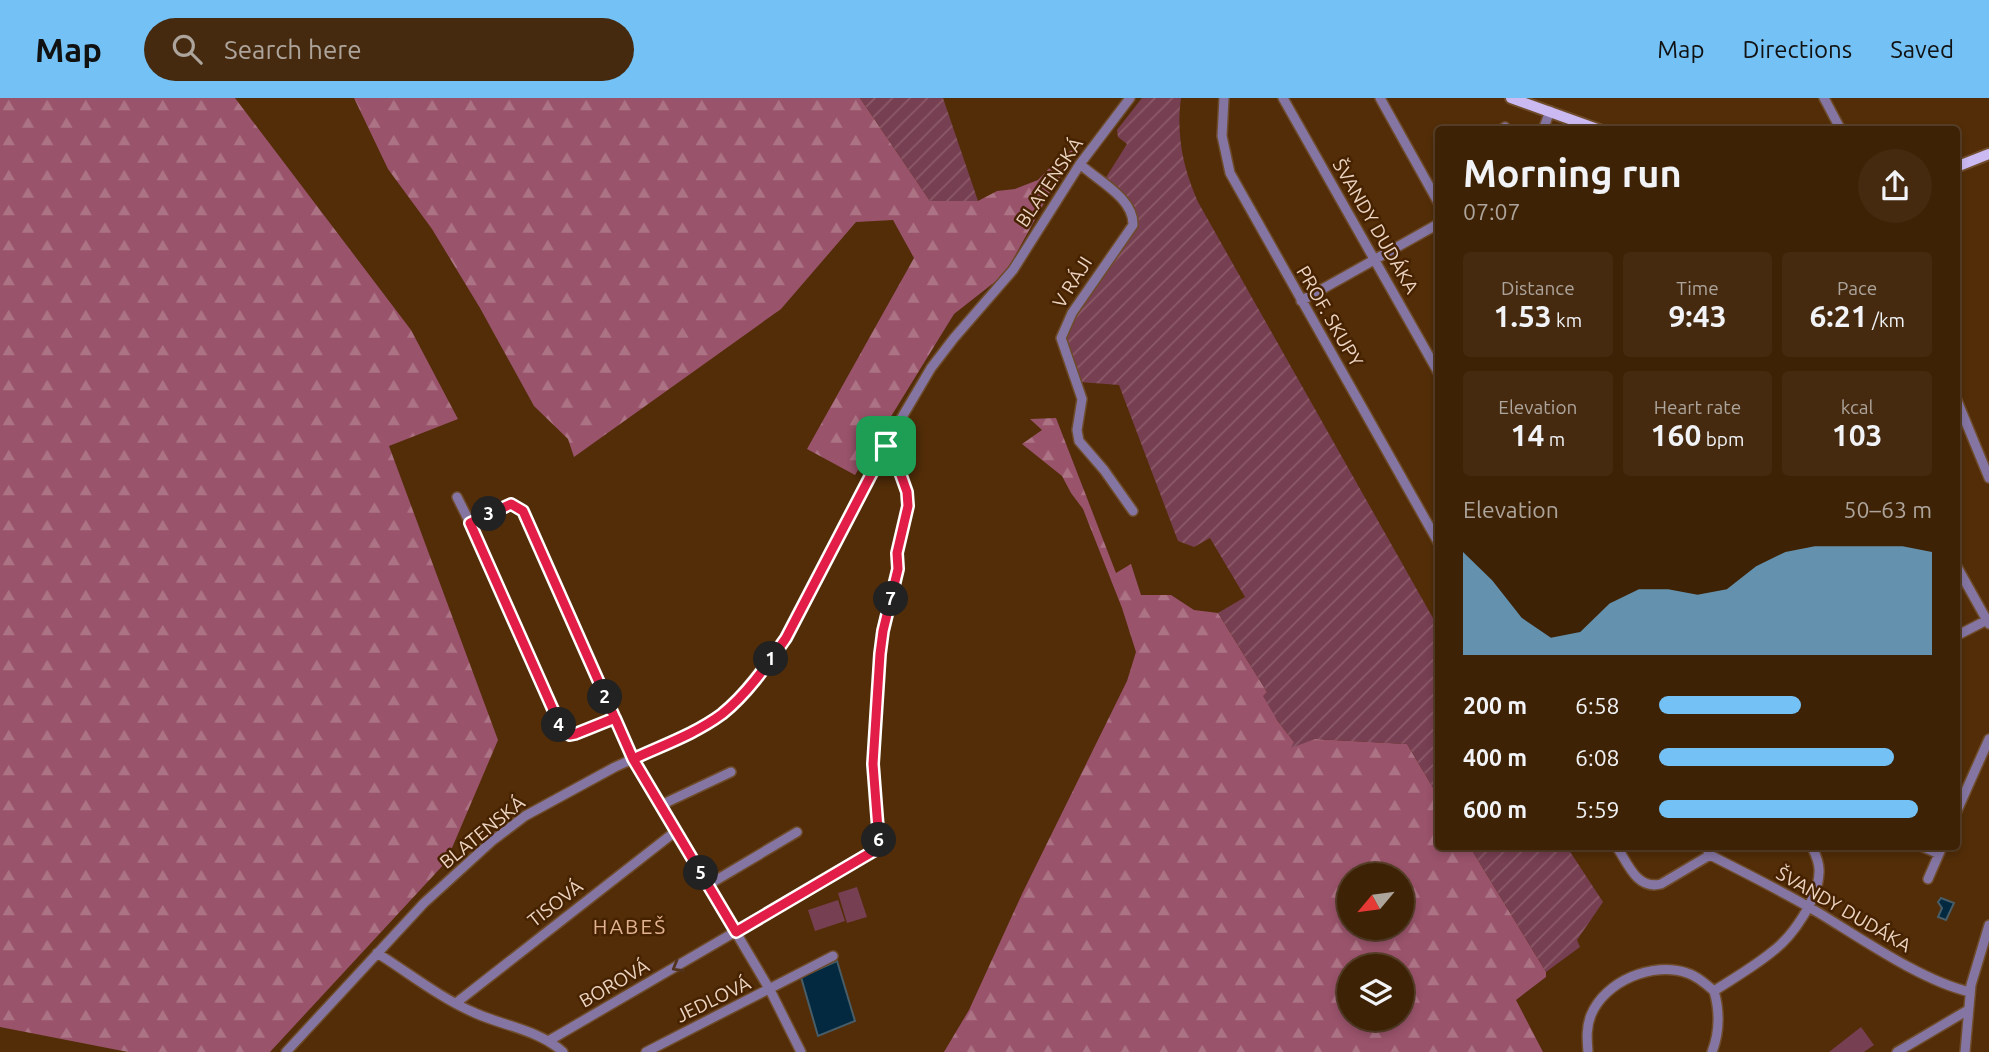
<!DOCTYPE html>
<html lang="en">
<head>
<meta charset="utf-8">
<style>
  :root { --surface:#3e2206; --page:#452a10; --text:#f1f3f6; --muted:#ada49b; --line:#573f28; --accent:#73c1f5 }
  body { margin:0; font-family:Ubuntu,sans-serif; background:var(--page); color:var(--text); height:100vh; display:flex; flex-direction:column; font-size:26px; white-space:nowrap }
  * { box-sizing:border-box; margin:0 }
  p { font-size:23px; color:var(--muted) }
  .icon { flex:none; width:38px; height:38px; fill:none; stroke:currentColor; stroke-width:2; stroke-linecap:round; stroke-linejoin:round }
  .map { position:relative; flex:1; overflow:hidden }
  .sheet { position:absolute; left:1435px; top:28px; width:525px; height:724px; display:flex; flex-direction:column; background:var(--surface); border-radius:7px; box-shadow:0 4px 10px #0003,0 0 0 2px var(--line) }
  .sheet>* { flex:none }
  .needle { width:46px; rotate:241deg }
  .fabs { position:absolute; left:1337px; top:765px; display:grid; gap:14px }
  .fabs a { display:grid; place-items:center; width:77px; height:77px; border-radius:50%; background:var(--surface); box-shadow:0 4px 10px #0003,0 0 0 2px var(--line); font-size:35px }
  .pin { position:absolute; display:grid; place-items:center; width:60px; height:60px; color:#fff; margin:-30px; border-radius:14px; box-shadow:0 4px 10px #0006 }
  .km { position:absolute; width:35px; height:35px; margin:-18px; border-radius:50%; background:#222; color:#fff; font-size:19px; line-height:35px; text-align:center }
  .round { display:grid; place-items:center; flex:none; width:74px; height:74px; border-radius:37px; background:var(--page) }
  .summary { display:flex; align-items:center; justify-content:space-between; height:119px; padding:0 28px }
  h1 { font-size:38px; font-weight:600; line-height:52px }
  .figures { display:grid; grid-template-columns:repeat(3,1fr); gap:10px; height:119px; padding:7px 28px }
  .figures div { display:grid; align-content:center; border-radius:7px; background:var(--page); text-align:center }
  .figures b { font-size:30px; font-weight:600 }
  .figures small { font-size:19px; font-weight:400 }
  .figures p { font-size:19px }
  .chart { height:196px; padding:14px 28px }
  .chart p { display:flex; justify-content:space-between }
  .chart svg { width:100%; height:126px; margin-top:7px; fill:var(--accent); opacity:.7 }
  ul { padding:0 28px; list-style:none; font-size:23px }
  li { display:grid; grid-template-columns:112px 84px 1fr; align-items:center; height:52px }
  li i { height:18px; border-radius:9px; background:var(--accent) }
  header { display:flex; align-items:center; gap:42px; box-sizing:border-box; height:98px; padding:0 35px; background:var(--accent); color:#111 }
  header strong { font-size:33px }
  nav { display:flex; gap:38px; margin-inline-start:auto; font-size:24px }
  .search { width:490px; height:63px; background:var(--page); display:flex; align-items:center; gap:18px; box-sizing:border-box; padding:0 24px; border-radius:38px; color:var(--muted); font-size:26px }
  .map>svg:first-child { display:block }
</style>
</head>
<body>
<header>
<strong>Map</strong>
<div class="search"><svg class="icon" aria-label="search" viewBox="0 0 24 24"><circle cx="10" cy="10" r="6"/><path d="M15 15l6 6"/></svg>Search here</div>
<nav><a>Map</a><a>Directions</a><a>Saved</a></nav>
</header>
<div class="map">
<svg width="1989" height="954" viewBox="0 0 1989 954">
  <defs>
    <pattern id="forest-firs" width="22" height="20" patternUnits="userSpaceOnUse" patternTransform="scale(1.75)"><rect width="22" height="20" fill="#99536b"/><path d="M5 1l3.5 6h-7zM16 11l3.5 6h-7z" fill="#ac7385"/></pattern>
    <pattern id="garden-furrows" width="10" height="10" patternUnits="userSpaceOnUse" patternTransform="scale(1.75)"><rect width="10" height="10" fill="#773f52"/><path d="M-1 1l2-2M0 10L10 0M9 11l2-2" fill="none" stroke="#8b5a69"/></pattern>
  </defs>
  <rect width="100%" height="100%" fill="#522d08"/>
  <path fill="#773f52" d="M857,789L867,819L847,825L838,795Z
    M838,802L845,823L815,833L808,812Z
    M1861,929L1874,947L1864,954H1829Z"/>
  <path fill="url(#forest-firs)" fill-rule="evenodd" d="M0,0H235L411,232L458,321L389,348L498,642L446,764L270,954H128L0,929Z
    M354,0H860L930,103H978L997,93L1015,91L1038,82L1060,59L1081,47L1049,96L1005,176L954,216L855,377L807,351L914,160L893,122L856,124L781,211L574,359L568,341L534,308L480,210L432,131L388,71Z
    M1056,320L1116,475L1131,466L1141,497H1171L1194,512L1218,515L1267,594L1277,622L1294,644L1315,641L1407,646L1438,698V749H1470L1546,874V879L1516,902L1543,954H944L969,912L1022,796L1127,583L1136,554L1122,510L1083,411L1071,395L1062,378L1022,346L1042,332L1030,321ZM1349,777H1402V830H1349ZM1349,868H1402V920H1349Z"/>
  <path fill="url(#garden-furrows)" d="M860,0H943L978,103H930Z
    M1142,0H1181C1176,37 1183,70 1198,104L1438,529V698L1407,646L1315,641L1291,650L1294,644L1277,622L1263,598L1267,594L1218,515L1245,499L1210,440L1194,449L1178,443L1119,287L1080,284L1060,240L1134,126L1105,81L1127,46L1118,39L1117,32Z
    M1470,749H1567L1603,804L1577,842L1580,849L1546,874Z"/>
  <path fill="#02293f" stroke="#485d67" stroke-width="2" d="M1941,800L1954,805L1946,822L1938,819L1942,810L1938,804Z
    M837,863L855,923L818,938L801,879Z"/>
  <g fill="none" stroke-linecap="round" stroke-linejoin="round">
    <g stroke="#6e4b2a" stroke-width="12">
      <path id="minor" d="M1224,0L1222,38L1230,75L1438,444
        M1283,0L1438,274
        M1380,0L1438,104
        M1824,0L1841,32
        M1501,32L1505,29L1507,32
        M1543,32L1550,13
        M1080,66C1098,83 1134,100 1133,127L1072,215L1061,240L1082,301L1077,332L1079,343L1104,372L1133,413
        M1301,203L1438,126
        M1956,300L1989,380
        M457,399L470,425
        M1956,467L1989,526
        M1956,538L1989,521
        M615,619C600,626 577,642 563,634L470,425L511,406L523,413L633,661L770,892L801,954
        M661,707L731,674
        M1956,715L1989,641
        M1617,749C1628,766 1637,792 1661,786L1710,757
        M1706,749L1710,757C1747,776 1784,794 1819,815C1862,841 1922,883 1970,894
        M1923,749L1939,756
        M1928,781L1942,749
        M708,787L797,734
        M377,855C409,875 440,900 475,915C504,928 539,932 563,954
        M1714,893C1734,880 1755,868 1773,853C1793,838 1818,801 1819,775C1820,766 1816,757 1812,749
        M456,905L676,733
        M550,942L877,751L879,744L873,666L880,556L882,533L898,471L897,455L908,408L907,394L892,352L885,348
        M286,954L424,805L492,743L525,718L615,669L692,634L722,616L742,596L786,540L885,348L931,270L954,240L1013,172L1080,66L1130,0
        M646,954L833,858
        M1588,954C1587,941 1586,929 1591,917C1605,883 1653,863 1687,875C1697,878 1706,886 1714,893C1720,914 1720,933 1712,954
        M1897,954L1968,912
        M1965,954L1971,887L1989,827"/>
    </g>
    <g stroke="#6e4b2a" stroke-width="14">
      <path id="major" d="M1511,0L1600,32
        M1956,69L1989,56"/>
    </g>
    <use href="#minor" stroke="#8475a2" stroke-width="9"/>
    <use href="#major" stroke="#cbb9f1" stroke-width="10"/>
  </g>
  <defs><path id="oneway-chevron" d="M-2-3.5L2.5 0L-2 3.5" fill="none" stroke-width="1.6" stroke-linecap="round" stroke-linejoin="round" transform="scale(1.75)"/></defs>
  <use stroke="#523320" href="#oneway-chevron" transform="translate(677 869) rotate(150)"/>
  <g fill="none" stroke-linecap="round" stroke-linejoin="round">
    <g stroke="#fff" stroke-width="14">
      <path id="route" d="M886,348L786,540C767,567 747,596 722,616C695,636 663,647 633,661L523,413L511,406L470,425L563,634L570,637L575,636L615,620L633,661L736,834L877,751L879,744L873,666L880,556L883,533L898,471L897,455L908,408L907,394L892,352L886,348"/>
    </g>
    <use href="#route" stroke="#e11d48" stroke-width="9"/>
  </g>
  <g text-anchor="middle" stroke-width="5" stroke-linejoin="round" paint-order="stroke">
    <g font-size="19" fill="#edd5c3" stroke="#462200">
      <text transform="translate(1049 84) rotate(-56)" y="7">BLATENSKÁ</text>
      <text transform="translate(1376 128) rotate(60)" y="7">ŠVANDY DUDÁKA</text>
      <text transform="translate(1072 184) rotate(-58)" y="7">V RÁJI</text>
      <text transform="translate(1330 218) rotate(60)" y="7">PROF. SKUPY</text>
      <text transform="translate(482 734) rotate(-39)" y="7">BLATENSKÁ</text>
      <text transform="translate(555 805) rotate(-38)" y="7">TISOVÁ</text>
      <text transform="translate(1844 811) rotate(30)" y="7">ŠVANDY DUDÁKA</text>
      <text transform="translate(614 885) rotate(-30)" y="7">BOROVÁ</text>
      <text transform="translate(713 901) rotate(-26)" y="7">JEDLOVÁ</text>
    </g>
    <g font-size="21" letter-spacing="2" fill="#e1b390" stroke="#462200">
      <text x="630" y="836">HABEŠ</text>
    </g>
  </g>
</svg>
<div class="fabs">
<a><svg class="needle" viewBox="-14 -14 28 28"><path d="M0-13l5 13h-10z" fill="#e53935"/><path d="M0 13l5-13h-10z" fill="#ada49b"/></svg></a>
<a><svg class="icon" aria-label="layers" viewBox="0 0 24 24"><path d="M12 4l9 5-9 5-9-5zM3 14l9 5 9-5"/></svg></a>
</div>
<div class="pin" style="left:886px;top:348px;background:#1e9e55"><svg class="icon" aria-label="arrive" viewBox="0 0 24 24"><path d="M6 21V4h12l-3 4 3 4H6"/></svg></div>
<b class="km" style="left:771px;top:561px">1</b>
<b class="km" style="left:605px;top:599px">2</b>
<b class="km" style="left:489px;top:416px">3</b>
<b class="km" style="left:559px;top:627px">4</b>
<b class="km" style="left:701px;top:775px">5</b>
<b class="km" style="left:879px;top:742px">6</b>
<b class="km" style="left:891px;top:501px">7</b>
<section class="sheet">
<div class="summary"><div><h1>Morning run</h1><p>07:07</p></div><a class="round"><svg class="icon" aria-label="share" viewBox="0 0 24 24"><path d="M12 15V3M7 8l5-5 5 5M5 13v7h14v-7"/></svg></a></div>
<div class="figures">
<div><p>Distance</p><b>1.53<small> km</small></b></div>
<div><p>Time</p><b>9:43</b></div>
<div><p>Pace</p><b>6:21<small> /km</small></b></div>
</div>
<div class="figures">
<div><p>Elevation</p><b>14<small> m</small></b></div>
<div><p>Heart rate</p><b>160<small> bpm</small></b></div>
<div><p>kcal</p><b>103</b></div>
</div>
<div class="chart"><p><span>Elevation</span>50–63 m</p>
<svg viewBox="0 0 160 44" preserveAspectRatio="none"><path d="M0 44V8L10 18L20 31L30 38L40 36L50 26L60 21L70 21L80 23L90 21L100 13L110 8L120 6L130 6L140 6L150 6L160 8V44z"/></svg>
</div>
<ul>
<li><b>200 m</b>6:58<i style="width:52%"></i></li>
<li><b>400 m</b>6:08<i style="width:86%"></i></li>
<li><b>600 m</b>5:59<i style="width:95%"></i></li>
</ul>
</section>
</div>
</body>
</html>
